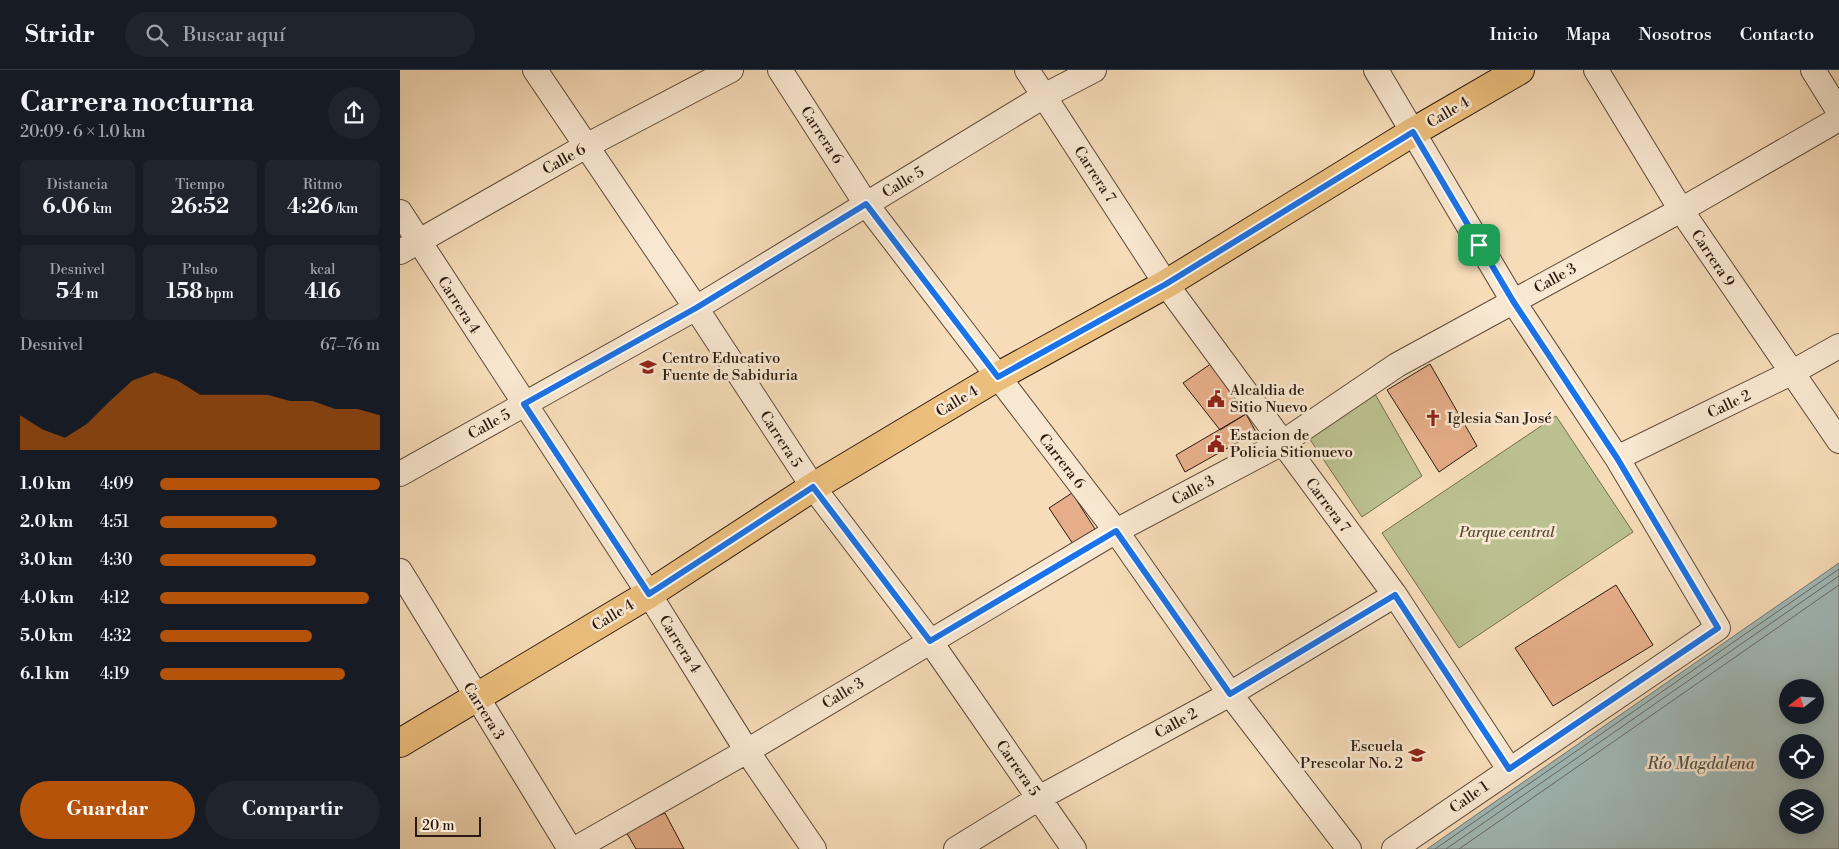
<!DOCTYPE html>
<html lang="es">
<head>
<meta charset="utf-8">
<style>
  :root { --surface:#171b24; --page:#20242c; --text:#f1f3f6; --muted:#9ea1a6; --line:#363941; --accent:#b45309 }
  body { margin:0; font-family:"Libre Bodoni",serif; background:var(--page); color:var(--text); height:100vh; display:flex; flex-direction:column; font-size:19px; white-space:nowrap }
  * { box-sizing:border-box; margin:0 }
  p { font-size:16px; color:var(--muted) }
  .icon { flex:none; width:28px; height:28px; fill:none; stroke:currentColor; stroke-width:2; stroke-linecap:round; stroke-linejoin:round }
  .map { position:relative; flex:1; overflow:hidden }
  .side { display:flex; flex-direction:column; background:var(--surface); width:400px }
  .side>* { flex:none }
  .needle { width:32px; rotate:253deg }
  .tools { position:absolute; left:1379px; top:609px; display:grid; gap:10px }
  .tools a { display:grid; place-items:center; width:45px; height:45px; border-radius:50%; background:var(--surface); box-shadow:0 2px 12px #0003; font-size:25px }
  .scale { position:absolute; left:15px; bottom:12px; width:66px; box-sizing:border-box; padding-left:5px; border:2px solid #2c190f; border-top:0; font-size:14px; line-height:18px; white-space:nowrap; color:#2c190f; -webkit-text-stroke:4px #f9e8d1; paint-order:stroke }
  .pin { position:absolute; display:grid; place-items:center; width:42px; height:42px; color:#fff; margin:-21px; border-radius:10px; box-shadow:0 2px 8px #0006 }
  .round { display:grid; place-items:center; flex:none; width:52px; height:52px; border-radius:26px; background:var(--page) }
  .overview { display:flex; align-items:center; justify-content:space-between; height:85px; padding:0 20px }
  h1 { font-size:28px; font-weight:700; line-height:38px }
  .figures { display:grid; grid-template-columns:repeat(3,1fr); gap:8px; height:85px; padding:5px 20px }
  .figures div { display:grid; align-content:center; border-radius:8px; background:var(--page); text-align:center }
  .figures b { font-size:21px; font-weight:700 }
  .figures small { font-size:14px; font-weight:400 }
  .figures p { font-size:14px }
  .chart { height:140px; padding:10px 20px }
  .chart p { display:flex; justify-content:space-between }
  .chart svg { width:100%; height:90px; margin-top:5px; fill:var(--accent); opacity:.7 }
  .primary-button { display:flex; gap:10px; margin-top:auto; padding:10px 20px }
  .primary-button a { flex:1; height:58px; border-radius:30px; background:var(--accent); color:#fff; font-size:20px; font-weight:700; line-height:58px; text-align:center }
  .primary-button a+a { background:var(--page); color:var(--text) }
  ul { padding:0 20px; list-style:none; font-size:16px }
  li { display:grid; grid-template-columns:80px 60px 1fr; align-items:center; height:38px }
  li i { height:12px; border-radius:6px; background:var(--accent) }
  header { display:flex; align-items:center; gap:30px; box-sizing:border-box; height:70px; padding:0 25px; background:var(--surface); border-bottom:1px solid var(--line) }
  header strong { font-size:24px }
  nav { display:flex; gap:28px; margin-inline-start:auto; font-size:18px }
  .search { width:350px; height:45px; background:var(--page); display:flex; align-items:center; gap:12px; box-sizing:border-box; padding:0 18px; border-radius:28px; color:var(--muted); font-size:19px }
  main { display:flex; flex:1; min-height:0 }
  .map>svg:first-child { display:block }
</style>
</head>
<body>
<header>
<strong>Stridr</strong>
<div class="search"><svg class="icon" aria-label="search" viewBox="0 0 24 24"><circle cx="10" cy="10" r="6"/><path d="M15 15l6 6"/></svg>Buscar aquí</div>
<nav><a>Inicio</a><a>Mapa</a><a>Nosotros</a><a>Contacto</a></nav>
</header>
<main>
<section class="side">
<div class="overview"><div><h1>Carrera nocturna</h1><p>20:09 · 6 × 1.0 km</p></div><a class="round"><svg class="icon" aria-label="share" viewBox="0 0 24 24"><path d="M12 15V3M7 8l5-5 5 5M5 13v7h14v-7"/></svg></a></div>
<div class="figures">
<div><p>Distancia</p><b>6.06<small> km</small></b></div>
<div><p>Tiempo</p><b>26:52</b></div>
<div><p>Ritmo</p><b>4:26<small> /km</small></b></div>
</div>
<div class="figures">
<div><p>Desnivel</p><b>54<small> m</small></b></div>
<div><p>Pulso</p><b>158<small> bpm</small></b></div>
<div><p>kcal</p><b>416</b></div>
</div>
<div class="chart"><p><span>Desnivel</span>67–76 m</p>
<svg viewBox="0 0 160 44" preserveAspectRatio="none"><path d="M0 44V27L10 34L20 38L30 31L40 20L50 10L60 6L70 10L80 17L90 17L100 17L110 17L120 20L130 20L140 24L150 24L160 27V44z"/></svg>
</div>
<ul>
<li><b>1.0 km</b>4:09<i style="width:100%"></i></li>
<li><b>2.0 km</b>4:51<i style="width:53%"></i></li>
<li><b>3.0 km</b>4:30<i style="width:71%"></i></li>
<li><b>4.0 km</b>4:12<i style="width:95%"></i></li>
<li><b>5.0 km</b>4:32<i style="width:69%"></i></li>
<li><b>6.1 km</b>4:19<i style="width:84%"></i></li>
</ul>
<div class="primary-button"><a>Guardar</a><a>Compartir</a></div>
</section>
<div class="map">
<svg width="1439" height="779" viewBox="0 0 1439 779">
  <rect width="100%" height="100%" fill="#f6dcb8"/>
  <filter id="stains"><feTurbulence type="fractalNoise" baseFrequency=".004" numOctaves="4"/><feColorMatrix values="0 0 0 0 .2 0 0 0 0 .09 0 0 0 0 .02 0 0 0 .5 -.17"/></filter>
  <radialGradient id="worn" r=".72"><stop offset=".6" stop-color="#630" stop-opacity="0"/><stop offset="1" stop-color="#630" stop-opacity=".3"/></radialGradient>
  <path fill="#bbc090" stroke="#746c50" d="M975,324L1022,406L962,447L907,365Z
    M1156,346L1233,462L1059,578L982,463Z"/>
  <path fill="#a0b9b8" stroke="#727974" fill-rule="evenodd" d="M1439,493V779H1027ZM1388,618H1415V645H1388ZM1388,672H1415V700H1388ZM1388,728H1415V755H1388Z"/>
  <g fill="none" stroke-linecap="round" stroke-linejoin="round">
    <path stroke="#666964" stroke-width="1" d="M1035,779L1439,499
      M1046,779L1439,506
      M1059,779L1439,515"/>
  </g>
  <path fill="#e5ad89" stroke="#2c190f" d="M812,293L846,344L820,360L783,313Z
    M1030,294L1077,376L1039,402L987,320Z
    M846,344L856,362L785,402L776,385Z
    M672,423L695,459L673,474L649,438Z
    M1216,515L1253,575L1153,636L1115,578Z
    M265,743L284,779H236L225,760Z"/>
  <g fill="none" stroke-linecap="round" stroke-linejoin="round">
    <g stroke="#5e4a39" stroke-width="26">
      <path id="minor" d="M135,0L296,238L413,417L530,571L674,779
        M380,0L466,134L716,461L830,624L949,779
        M627,0L766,214L995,525L1109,699
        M976,0L1113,231L1217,388L1318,558L994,779
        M1196,0L1281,140L1439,371
        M1413,0L1439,42
        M0,142L249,524L347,681L414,779
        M0,182L186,76L331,0
        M1217,388L1391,303L1439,276
        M0,404L296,238L644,26L694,0
        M0,501L170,779
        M175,779L347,681L716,461L882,373L997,295L1281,140L1439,49
        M556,779L639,728L830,624L995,525"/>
    </g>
    <g stroke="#2c190f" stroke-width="30">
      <path id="primary" d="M0,673L249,524L413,417L597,307L766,214L1013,62L1120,0"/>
    </g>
    <use href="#minor" stroke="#f9e8d1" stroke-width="24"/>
    <use href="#primary" stroke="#ebbe7c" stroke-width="28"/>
  </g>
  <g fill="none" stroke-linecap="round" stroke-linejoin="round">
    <g stroke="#fff" stroke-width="10">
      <path id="route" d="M1013,62L1113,231L1217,388L1318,558L1109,699L995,525L830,624L716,461L530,571L413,417L249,524L124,334L296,238L466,134L598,307L766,214Z"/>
    </g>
    <use href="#route" stroke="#1a73e8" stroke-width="6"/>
  </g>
  <defs>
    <g id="school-bare" transform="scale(1.35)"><path d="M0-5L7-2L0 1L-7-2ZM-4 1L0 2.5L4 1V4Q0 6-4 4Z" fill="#8f2418" stroke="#f9e8d1" stroke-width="2.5" paint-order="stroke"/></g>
    <g id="civic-bare" transform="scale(1.35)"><path d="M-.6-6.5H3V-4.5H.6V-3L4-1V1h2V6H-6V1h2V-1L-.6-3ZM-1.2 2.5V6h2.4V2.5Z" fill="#8f2418" stroke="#f9e8d1" stroke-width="2.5" paint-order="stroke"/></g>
    <g id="church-bare" transform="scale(1.35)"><path d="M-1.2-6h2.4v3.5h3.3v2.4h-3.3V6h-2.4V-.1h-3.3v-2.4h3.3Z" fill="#8f2418" stroke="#f9e8d1" stroke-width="2.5" paint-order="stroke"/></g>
  </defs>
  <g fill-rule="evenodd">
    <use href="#school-bare" x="248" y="297"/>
    <use href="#civic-bare" x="816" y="329"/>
    <use href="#church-bare" x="1033" y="348"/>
    <use href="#civic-bare" x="816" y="374"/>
    <use href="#school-bare" x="1017" y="685"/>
  </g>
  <g text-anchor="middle" stroke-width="5" stroke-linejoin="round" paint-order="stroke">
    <g font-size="15" fill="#2c190f" stroke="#f9e8d1">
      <text transform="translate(1048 42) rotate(-30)" y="5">Calle 4</text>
      <text transform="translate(422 65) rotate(57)" y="5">Carrera 6</text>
      <text transform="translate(164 89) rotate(-29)" y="5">Calle 6</text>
      <text transform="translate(695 104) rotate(57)" y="5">Carrera 7</text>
      <text transform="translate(503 112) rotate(-31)" y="5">Calle 5</text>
      <text transform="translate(1313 188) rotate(56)" y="5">Carrera 9</text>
      <text transform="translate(1155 208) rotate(-29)" y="5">Calle 3</text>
      <text transform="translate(59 235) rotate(57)" y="5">Carrera 4</text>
      <text transform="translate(557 331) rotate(-31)" y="5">Calle 4</text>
      <text transform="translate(1329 334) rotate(-26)" y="5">Calle 2</text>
      <text transform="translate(89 354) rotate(-29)" y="5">Calle 5</text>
      <text transform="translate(381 369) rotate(57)" y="5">Carrera 5</text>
      <text transform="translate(662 391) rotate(52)" y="5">Carrera 6</text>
      <text transform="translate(793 420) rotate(-28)" y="5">Calle 3</text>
      <text transform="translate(928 435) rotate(53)" y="5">Carrera 7</text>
      <text transform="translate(213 545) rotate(-31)" y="5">Calle 4</text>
      <text transform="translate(280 574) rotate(58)" y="5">Carrera 4</text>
      <text transform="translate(443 623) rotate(-31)" y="5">Calle 3</text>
      <text transform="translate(84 641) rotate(58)" y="5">Carrera 3</text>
      <text transform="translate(776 653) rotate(-29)" y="5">Calle 2</text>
      <text transform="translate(618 698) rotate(55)" y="5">Carrera 5</text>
      <text transform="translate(1069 727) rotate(-35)" y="5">Calle 1</text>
    </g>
    <g font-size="15" fill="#2c190f" stroke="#f9e8d1" text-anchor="start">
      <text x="262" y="293">Centro Educativo<tspan x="262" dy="17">Fuente de Sabiduria</tspan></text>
      <text x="830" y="325">Alcaldia de<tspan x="830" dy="17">Sitio Nuevo</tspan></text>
      <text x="1047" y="353">Iglesia San José</text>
      <text x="830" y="370">Estacion de<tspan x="830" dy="17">Policia Sitionuevo</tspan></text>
      <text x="1003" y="681" text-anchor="end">Escuela<tspan x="1003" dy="17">Prescolar No. 2</tspan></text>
    </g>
    <g font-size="15" font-style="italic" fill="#574b36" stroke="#f9e8d1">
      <text x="1107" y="467">Parque central</text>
    </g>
    <g font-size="16" font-style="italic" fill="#55514a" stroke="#f9e8d1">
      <text x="1301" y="699">Río Magdalena</text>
    </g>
  </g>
  <rect width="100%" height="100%" filter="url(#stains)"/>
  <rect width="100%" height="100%" fill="url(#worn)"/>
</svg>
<div class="tools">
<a><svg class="needle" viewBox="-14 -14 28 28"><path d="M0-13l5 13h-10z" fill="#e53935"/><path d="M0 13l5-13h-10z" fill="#9ea1a6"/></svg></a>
<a><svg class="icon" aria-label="locate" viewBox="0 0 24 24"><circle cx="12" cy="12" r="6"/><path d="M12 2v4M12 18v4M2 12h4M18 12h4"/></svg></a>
<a><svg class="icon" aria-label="layers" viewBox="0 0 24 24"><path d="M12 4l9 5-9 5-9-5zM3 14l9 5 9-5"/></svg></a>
</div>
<div class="scale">20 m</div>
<div class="pin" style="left:1079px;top:175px;background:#1e9e55"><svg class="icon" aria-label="arrive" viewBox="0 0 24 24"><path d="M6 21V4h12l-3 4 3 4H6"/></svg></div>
</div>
</main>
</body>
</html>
